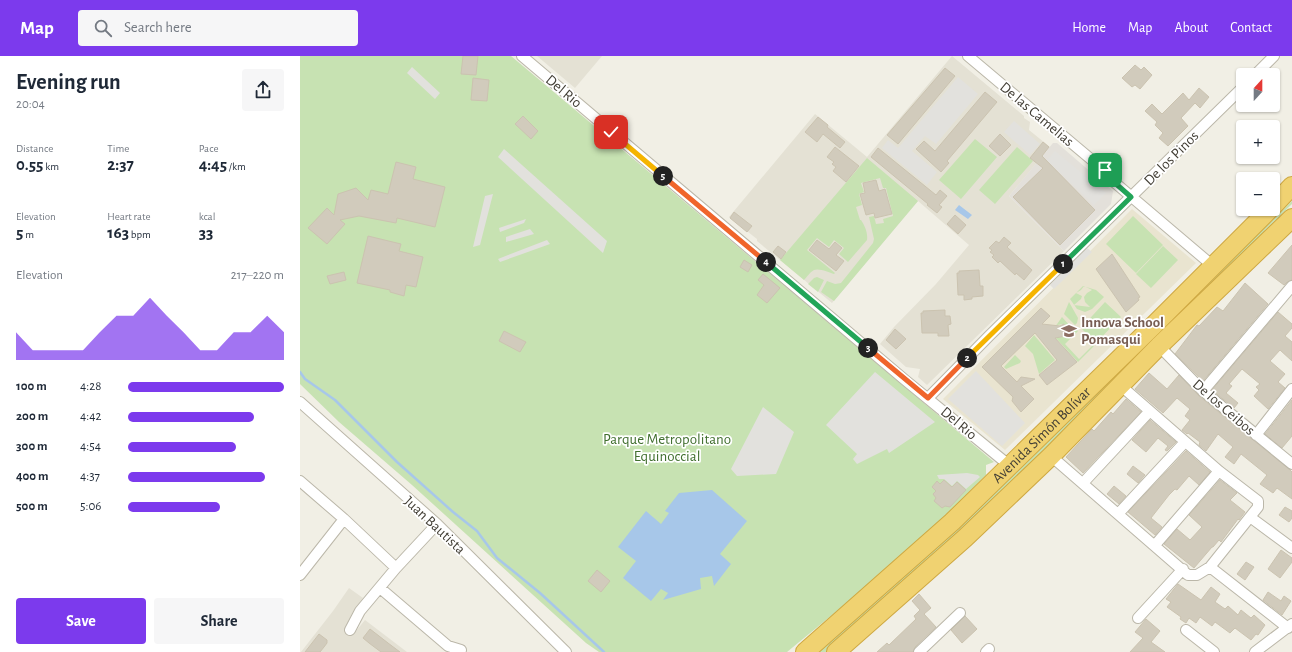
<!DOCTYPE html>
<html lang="en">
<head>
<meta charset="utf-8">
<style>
  :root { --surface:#fff; --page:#f6f6f7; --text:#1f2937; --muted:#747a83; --accent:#7c3aed }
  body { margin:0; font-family:"Alegreya Sans",sans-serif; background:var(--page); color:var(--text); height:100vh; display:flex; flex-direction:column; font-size:15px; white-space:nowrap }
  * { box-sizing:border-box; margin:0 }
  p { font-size:13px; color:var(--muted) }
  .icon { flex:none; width:22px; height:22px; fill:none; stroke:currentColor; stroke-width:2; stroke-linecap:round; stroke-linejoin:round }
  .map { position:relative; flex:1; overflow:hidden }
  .panel { display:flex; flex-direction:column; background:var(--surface); width:300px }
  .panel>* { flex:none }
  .needle { width:26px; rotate:21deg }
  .tools { position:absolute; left:936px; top:12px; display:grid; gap:8px }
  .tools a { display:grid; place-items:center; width:44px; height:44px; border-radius:4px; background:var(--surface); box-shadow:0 1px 3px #0004; font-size:20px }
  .pin { position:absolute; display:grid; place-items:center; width:34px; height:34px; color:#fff; margin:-17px; border-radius:8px; box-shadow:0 2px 6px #0006 }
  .km { position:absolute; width:20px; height:20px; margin:-10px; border-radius:50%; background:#222; color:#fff; font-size:11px; line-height:20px; text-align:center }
  .round { display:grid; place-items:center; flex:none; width:42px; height:42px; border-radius:4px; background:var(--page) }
  .overview { display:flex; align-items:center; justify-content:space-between; height:68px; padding:0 16px }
  h1 { font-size:22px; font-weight:600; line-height:30px }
  .figures { display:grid; grid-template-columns:repeat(3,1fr); gap:6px; height:68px; padding:4px 16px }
  .figures div { display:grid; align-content:center }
  .figures b { font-size:17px; font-weight:600 }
  .figures small { font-size:11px; font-weight:400 }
  .figures p { font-size:11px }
  .chart { height:112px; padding:8px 16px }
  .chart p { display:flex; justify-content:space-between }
  .chart svg { width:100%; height:72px; margin-top:4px; fill:var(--accent); opacity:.7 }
  .cta { display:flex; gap:8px; margin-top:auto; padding:8px 16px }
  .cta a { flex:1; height:46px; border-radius:4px; background:var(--accent); color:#fff; font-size:16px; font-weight:600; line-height:46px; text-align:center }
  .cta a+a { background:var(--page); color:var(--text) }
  ul { padding:0 16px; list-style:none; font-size:13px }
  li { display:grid; grid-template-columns:64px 48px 1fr; align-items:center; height:30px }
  li i { height:10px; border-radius:5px; background:var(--accent) }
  header { display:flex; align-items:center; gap:24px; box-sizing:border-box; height:56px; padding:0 20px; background:var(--accent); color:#fff }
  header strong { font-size:19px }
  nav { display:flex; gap:22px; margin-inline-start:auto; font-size:14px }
  .search { width:280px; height:36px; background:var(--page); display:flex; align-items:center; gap:10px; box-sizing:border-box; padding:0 14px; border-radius:4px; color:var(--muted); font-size:15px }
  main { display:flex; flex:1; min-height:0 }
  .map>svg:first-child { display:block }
</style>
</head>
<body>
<header>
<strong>Map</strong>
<div class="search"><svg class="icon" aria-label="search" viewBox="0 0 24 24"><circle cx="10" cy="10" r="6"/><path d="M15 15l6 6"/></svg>Search here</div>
<nav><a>Home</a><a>Map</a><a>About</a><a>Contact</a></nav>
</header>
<main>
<section class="panel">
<div class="overview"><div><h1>Evening run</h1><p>20:04</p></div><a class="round"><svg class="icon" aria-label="share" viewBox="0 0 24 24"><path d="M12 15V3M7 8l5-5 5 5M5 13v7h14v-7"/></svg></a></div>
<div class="figures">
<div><p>Distance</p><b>0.55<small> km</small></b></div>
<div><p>Time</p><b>2:37</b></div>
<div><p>Pace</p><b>4:45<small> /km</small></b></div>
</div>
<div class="figures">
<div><p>Elevation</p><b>5<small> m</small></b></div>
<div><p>Heart rate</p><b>163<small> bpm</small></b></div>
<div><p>kcal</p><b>33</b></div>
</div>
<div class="chart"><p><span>Elevation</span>217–220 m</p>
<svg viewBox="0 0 160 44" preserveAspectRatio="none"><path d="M0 44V27L10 38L20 38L30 38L40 38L50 27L60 17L70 17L80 6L90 17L100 27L110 38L120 38L130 27L140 27L150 17L160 27V44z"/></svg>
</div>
<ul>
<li><b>100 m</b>4:28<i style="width:100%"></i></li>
<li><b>200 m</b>4:42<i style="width:81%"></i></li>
<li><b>300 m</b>4:54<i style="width:69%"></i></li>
<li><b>400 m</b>4:37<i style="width:88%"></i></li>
<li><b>500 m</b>5:06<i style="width:59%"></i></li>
</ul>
<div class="cta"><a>Save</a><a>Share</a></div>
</section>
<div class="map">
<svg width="992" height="596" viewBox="0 0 992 596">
  <rect width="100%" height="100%" fill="#f1efe5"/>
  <path fill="#e4e1d4" d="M237,0H302L275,32Z
    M652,0L724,60V62L730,66L729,74L750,91L709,140L764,195L627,329L618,321L620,313L606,311L580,288L594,271L636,228L669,189L618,145L532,247L457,185V183L429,161L515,58L567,101Z
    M49,532L63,542L53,556L46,571L56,575L65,564L107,596H1L33,555Z"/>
  <path fill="#e3e0da" d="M753,87H757L813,135L811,148L764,195L709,140Z"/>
  <path fill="#e9e4d0" d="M832,153L896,207L705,394L643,343Z"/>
  <path fill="#c7e2b2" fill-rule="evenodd" d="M0,0H211L694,406L686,409V419L622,482L577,522L487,596H299L286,587L112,429L39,366L0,328Z
    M675,83L697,101L661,143L639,124Z
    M717,91L733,105L695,148L679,134Z
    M567,102L618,145L534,245L521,236L527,225L535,228L541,227L573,187L574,183L569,161L574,160L576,168L584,167L583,163L593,160L586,132H583L580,122L561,127L564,136L559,138L562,149L556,151L560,164H561C565,170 568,177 567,184L548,206L539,198L544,192L534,184L529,191L517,182L507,194L535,217L534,218C529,216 519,212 514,214C510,216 507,221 504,224L480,204Z
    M992,145V148L965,174L960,185C817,324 677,466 526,596H517L534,579L588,535L691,441Z
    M833,160L863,189L836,217L806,188Z
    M863,190L878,204L851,232L836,218Z
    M517,221L524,224L518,236L508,228L514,222Z
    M783,230L796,234L804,241L792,253L785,256L777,253L770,243ZM784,230L792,234L787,237L784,241L785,246L790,251L774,249L781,243L782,240L776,237L781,234Z
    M769,246L778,262L777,267L775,269L764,258Z
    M805,246L821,261L796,287L781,272Z
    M762,261L770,270L771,273L775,272L778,275L765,288L779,303L793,289L794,290L778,306L753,279L755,271ZM764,268L765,274L775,273L769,279L760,278L757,269Z
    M734,279L755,304L739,318L733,298L725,290Z
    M715,299L721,305L720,307L706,313L704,311Z"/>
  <path fill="#e2e1dd" d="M112,11L140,37L135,43L107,17Z
    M658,21L678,38L636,88L625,80L612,95L637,116L627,129L582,92L588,84L598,92Z
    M714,65L740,88L730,99L704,76Z
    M204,93L307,185L303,197L198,101Z
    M755,95L806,137L794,149L747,104Z
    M193,138L180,189L173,191L185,140Z
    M226,163L224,167L200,176L199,172Z
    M230,173L234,178L206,186V181Z
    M247,184L250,188L200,206L198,203Z
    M787,192L792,196L754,233L750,229Z
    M676,315L725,367L702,390L648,343Z
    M575,316L635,366L589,397L587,393L557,408L553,403L557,398L526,369Z
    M463,351L494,376L476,418L437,420L431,413Z
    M667,417L678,419L680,421L666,433L657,425L652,430L644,423H639L637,419Z"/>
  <path fill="#a7c7e9" d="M659,149L672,159L668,163L655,154Z
    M412,434L447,465L420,498L431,508L414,530L412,520L400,522L401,533L363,544L368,537L361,533L351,545L323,522L336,505L318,491L346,455L361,468L369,457L365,455L379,437Z"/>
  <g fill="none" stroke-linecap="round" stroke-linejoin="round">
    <path stroke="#a7c7e9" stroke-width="2.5" d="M0,316L5,323L35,344L97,406L153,456L177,475L197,502L240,537L304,596"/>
  </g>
  <path fill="#d1cbbc" stroke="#cbc3b0" d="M163,0H178L176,19L161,18Z
    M835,9L841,14L844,11L852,19L840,33L835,29L832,31L822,22Z
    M645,12L655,20L598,88L587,79Z
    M173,22L189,24L187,45L171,44Z
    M899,32L909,41L900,52L895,47L881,62L888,70L868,90L859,82L863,77L855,69L857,66L845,55L852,48L862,58L883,37L889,44Z
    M685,36L697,46L647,105L649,107L641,116L616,93L624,85L635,95Z
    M223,60L238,75L231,83L215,68Z
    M518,61L528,69L527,71L545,86L540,92L523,78L517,86L505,76Z
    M700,78L711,89L700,100L689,90Z
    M743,86L749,91L742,100L795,154L760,189L713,141L743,112L730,102Z
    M535,91L559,110L546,126L533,115L536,111L532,108L534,106L527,101Z
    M578,92L636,139L640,134L647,140L639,149L642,151L637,157L627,149L628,148L571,101Z
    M96,106L116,111L113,123L145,131L135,171L97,162L96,167L59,160L40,164L45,168L27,188L8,172L27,152L34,159L38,138L56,132L68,144L71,134L88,138Z
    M576,124L579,135L585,133L592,158L575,162L574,157L566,159L560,138L565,137L563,127Z
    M434,156L452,170L447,176L430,162Z
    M655,159L666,169L658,178L647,168Z
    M68,180L101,188L99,195L123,201L116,231L106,229L104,240L90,236V234L57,227Z
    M704,181L711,187L707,191L732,214L724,224L716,217L715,219L700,205L698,207L692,201L694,199L690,196L692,194L689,192L696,185L699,187Z
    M517,184L529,193L535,186L542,192L536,199L544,205L536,215L509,194Z
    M992,189V224L987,226L984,229L968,217Z
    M478,190L486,196L481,203L473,196Z
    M812,198L840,241L838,242L839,244L826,256L796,213Z
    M444,204L452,209L448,216L440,211Z
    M679,214L680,230H683V240L672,241V243L664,244V239H658L657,217H659V215Z
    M44,216L46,224L30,228L27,220Z
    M463,218L480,232L467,247L457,239L464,229L458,224Z
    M945,227L968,248L903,325L875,298L897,269L899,270L917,251L923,255Z
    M741,252L750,260L742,268L760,270L764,268L766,280L755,282L777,306L747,329L739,319L757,304L735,277L701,310L717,326L721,321L735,323L721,330L734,343L721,356L712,345L713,341L682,311Z
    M645,254V260H650L651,268L648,269L649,280H638V277H622L621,257H623V255Z
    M978,256L992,268V272L985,280L992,286V305L980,294L970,305L985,318L978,326L985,332L968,353L954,340L959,334L956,331L960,328L942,313L929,328L932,330L926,337L938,347L934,352L912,334Z
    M595,273L606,283L596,293L586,284Z
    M204,275L226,286L220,296L199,285Z
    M849,317L867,333L879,319L899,340L990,414L992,416V443L977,432L973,437L960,428L967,419L941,398L934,408L925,401L933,391L918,378L906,395L899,389L900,386L888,377L887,378L882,374L890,364L885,360L890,353L877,342L863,357L835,333Z
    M826,343L841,356L783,417L766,401L792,373L794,375L811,356L813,358Z
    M992,344V380L982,392L965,378Z
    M850,364L876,386L867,395L865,394L868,390L858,382L846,396L832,384Z
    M886,395L910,416L899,429L889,420L877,434L875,433L869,439L851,462L862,471L855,479L828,456Z
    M833,410L845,419L838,427L827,418Z
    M644,424L652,431L657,426L666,434L650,451L645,450L642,452L634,445L636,442L633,438L636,435L632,431L637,425L640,428Z
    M920,424L937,437L930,444L945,456L939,464L938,463L921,486L919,484L913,491H912L894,512L864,488L877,473L890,484L902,471L889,459Z
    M814,430L826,440L819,448L807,438Z
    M985,451L992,455V462L989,466L979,459Z
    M981,494L992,502V506L980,522L968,513Z
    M946,506L954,511L945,524L937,518Z
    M297,514L310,525L301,536L288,525Z
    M878,528L901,544L911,531L920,538L915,546L925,553L928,550L938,559L941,554L951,562L954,559L965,569L958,579L956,578L951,584L935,572L930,577L915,566L912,570L900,561L896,567L889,562L886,567L880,563L881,561L867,551L871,546L866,543Z
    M968,536L981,545L984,540L991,545L982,559L963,544Z
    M619,538L631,552L624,558L636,571L615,591L613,596H577L587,587L589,589L616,563L614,560L620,554L612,545Z
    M665,560L677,573L662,587L651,574Z
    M846,563L860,575L851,586L865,596H830L843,582L835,576Z
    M70,573L88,587L100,596H81L69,587L63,582Z
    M19,578L27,584V587L24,591L20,596H5Z"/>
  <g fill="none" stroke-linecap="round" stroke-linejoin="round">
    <g stroke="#bbb7a9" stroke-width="12">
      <path id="street" d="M222,0L605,324L710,410
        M668,0L805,115L807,120L913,210
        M955,19L974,0
        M859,290L903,335L992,408
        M903,335L992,230
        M628,342L689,280L943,31
        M0,346L137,468L266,596
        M956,379L992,333
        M751,400L888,519H897L910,511L958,451V445L919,415L820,329
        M0,425L44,463L96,512
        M783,427L849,356
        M818,458L885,386
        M950,461L992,492
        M855,489L919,415
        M910,511L988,572
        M0,519L44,463
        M80,532L148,590L161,594
        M838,562L883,513
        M50,574L60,555L96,512L137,468
        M886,574L914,596
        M619,596L660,557
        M686,596L689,593
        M955,596L992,568"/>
    </g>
    <g stroke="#cea842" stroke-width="20">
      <g id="highway">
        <path d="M973,150L992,130"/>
        <path id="s1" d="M505,596L652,466L853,270L970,153"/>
        <path d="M536,596L665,482L751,400L859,290L992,162"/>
      </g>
    </g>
    <use href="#street" stroke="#fff" stroke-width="10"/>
    <use href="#highway" stroke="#f0d271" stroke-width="18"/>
  </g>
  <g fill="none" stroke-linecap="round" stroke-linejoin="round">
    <g stroke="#fff" stroke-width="8">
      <path id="split-1" d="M763,208L831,141L807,120L805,114"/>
    </g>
    <g stroke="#fff" stroke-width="8">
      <path id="split-2" d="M667,302L763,208"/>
    </g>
    <g stroke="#fff" stroke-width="8">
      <path id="split-3" d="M568,292L628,342L667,302"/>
    </g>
    <g stroke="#fff" stroke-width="8">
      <path id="split-4" d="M466,206L568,292"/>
    </g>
    <g stroke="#fff" stroke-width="8">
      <path id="split-5" d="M363,120L466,206"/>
    </g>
    <g stroke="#fff" stroke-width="8">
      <path id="split-6" d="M311,76L363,120"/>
    </g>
    <use href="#split-1" stroke="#22a559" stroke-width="5"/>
    <use href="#split-2" stroke="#f5b400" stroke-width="5"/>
    <use href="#split-3" stroke="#f0652b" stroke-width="5"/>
    <use href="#split-4" stroke="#22a559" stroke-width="5"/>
    <use href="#split-5" stroke="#f0652b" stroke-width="5"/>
    <use href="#split-6" stroke="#f5b400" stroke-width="5"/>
  </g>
  <defs>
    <g id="school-bare" transform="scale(1.2)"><path d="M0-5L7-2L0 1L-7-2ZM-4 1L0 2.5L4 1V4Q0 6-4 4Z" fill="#8d6e63" stroke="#fff" stroke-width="2.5" paint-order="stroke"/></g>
  </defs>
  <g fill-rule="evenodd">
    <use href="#school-bare" x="769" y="275"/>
  </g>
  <g text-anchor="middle" stroke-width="3.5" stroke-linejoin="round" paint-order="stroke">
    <g font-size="15" fill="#433f36" stroke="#fff">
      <text transform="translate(264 35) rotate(40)" y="5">Del Rio</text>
      <text transform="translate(737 58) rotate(40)" y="5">De las Camelias</text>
      <text transform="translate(871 102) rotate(-45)" y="5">De los Pinos</text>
      <text transform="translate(924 351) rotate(41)" y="5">De los Ceibos</text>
      <text transform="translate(659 367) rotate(40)" y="5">Del Rio</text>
      <text dy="5" stroke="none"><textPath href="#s1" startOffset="321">Avenida Simón Bolívar</textPath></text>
      <text transform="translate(135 469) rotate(43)" y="5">Juan Bautista</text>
    </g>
    <g font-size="15" font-weight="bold" fill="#785e54" stroke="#fff" text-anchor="start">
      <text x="781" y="271">Innova School<tspan x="781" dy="17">Pomasqui</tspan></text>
    </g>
    <g font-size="15" fill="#416f2f" stroke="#fff">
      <text x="367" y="388">Parque Metropolitano<tspan x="367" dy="17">Equinoccial</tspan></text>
    </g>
  </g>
</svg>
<div class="tools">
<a><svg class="needle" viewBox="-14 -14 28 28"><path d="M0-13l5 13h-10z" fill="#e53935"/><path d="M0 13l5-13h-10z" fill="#747a83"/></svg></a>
<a>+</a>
<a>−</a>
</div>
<div class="pin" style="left:805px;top:114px;background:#1e9e55"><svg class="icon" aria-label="arrive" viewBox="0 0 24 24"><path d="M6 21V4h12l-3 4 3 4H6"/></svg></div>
<div class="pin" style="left:311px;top:76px;background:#d93025"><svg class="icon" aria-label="check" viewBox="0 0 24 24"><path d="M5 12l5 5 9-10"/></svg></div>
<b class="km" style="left:763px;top:208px">1</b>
<b class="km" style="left:667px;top:302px">2</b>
<b class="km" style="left:568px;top:292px">3</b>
<b class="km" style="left:466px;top:206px">4</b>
<b class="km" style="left:363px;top:120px">5</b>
</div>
</main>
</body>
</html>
